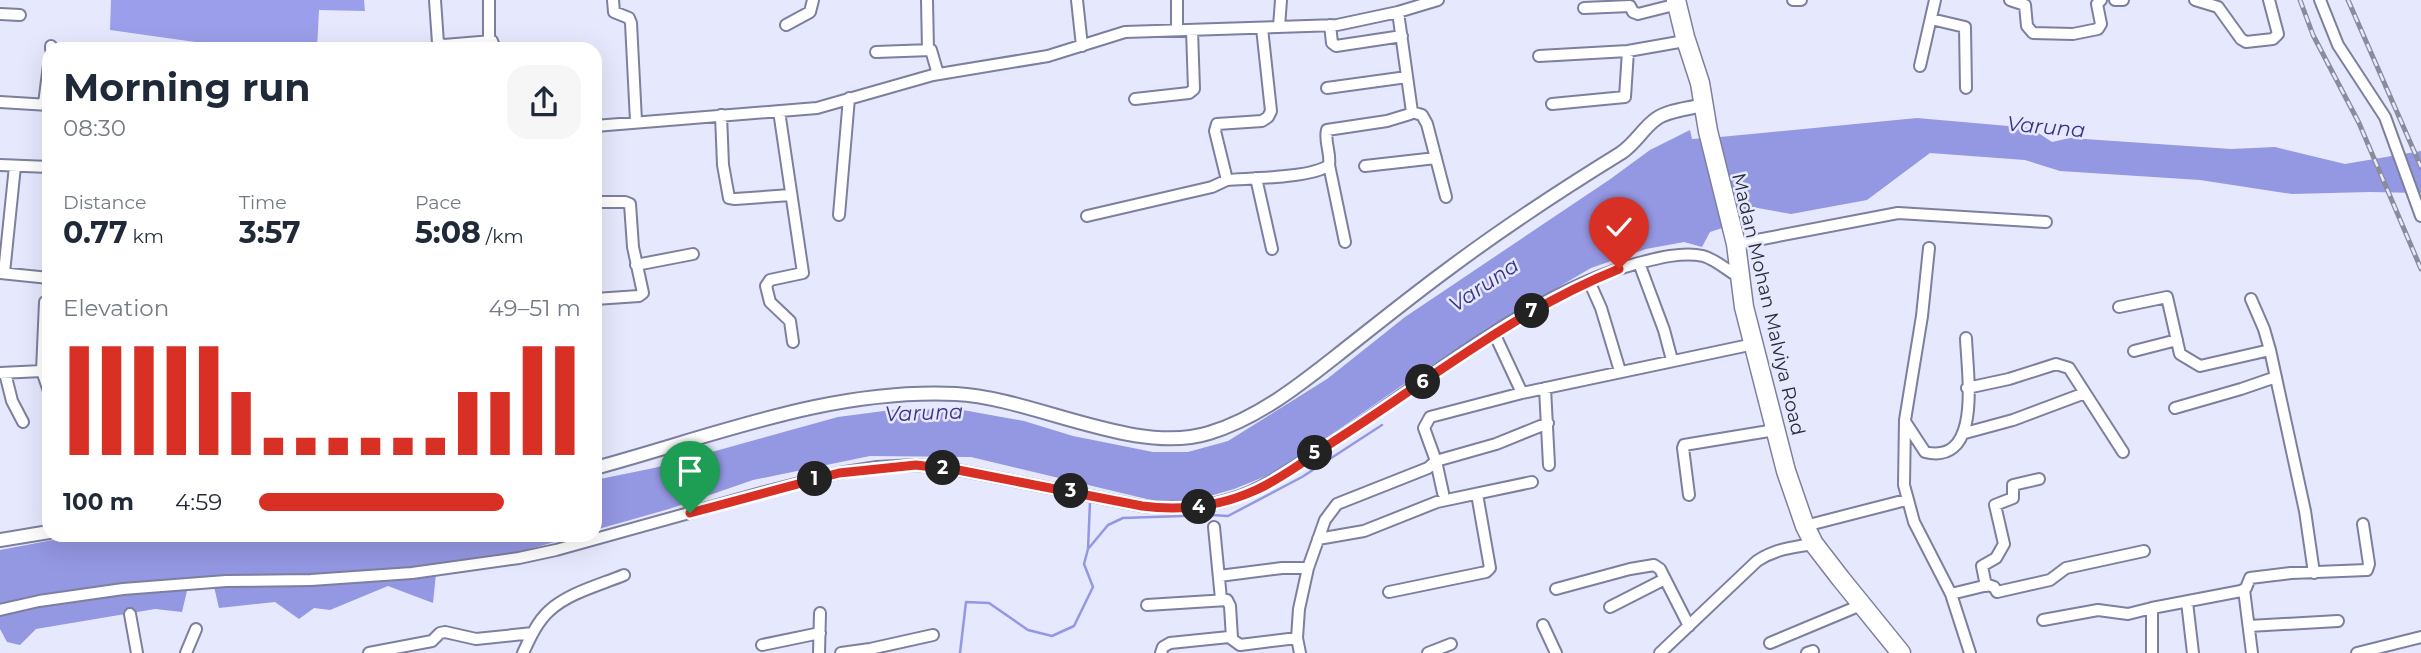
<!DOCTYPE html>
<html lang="en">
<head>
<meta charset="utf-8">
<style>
  :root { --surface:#fff; --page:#f6f6f7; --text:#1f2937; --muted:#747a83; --accent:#d93025 }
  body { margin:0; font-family:Montserrat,sans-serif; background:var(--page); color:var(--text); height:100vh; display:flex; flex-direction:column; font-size:26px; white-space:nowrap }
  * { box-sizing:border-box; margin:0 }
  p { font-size:23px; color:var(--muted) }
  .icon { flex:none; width:38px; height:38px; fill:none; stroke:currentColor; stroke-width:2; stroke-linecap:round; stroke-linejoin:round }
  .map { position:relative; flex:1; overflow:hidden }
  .drawer { position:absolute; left:42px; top:42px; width:560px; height:500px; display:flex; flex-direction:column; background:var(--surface); border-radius:21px; box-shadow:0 7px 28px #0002 }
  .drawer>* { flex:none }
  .pin { position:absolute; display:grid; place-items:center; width:60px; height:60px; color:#fff; margin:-72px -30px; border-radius:50% 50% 50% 0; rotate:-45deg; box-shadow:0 0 7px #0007 }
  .pin .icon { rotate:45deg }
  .km { position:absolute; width:35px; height:35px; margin:-18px; border-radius:50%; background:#222; color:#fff; font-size:19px; line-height:35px; text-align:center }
  .round { display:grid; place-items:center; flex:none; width:74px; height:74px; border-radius:21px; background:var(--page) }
  .headline { display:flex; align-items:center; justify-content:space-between; height:119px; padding:0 21px }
  h1 { font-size:38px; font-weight:700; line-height:52px }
  .metrics { display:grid; grid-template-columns:repeat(3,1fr); gap:10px; height:119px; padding:7px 21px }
  .metrics div { display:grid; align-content:center }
  .metrics b { font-size:30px; font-weight:700 }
  .metrics small { font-size:19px; font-weight:400 }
  .metrics p { font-size:19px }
  .chart { height:196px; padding:14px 21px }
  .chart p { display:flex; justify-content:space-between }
  .chart svg { width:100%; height:126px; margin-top:7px; stroke:var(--accent); stroke-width:6 }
  ul { padding:0 21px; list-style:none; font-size:23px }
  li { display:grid; grid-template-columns:112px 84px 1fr; align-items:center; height:52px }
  li i { height:18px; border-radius:9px; background:var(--accent) }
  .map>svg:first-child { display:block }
</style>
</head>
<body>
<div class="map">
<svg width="2421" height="653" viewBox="0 0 2421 653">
  <rect width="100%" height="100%" fill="#e6e8fd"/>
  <path fill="#9b9eea" d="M111,0H364L365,11L319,10L317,49H245L110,30Z"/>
  <path fill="#9497e2" d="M1917,118L2031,128L2052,142L2070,138L2231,149L2275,147L2345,164L2421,151V193L2370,192L2292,194L2200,180L2060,171L2025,160L1930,153L1867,200L1791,214L1752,207L1750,219L1710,232L1702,247L1684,242L1646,249L1591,268L1497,323L1417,375L1279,471L1234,489L1189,502L1151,500L971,457L870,456L753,480L669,509L595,530V480L654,468L838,417L899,409L963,410L1024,421L1073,436L1153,452H1188L1228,441L1327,379L1405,317L1609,180L1650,150L1690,130L1692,139L1720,137Z
    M74,536H576L519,552L437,564L433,603L388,586L330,610L314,608L299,619L275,602L219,608L212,578H190L182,612L155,609L36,629L20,645L7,642L0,629V550Z"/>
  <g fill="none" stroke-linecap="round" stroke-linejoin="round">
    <path stroke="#9497e2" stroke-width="2.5" d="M1088,549L1108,525L1123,518L1211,515L1228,516L1302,477L1382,425
      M960,653L966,602L989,603L1028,630L1052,636L1074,626L1093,587L1084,564L1088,549L1090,502"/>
    <g stroke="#7c7f9e" stroke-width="14">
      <path id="minor" d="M435,0L438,43L444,45L492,41L495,49
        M489,0V40
        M613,0L614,12L629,18L631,23L636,121
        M927,0L928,50
        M1077,0L1082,46
        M1177,0V30
        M1793,0H1801
        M2010,0L2025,5L2027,26L2033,33L2073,34L2098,29L2101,24L2097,4L2101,0
        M2115,0H2123
        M2195,0L2218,7L2241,39L2246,42L2273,39L2278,34L2269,0
        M2320,0L2338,45L2385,117L2421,216
        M1584,8L1630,6L1633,12L1638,14L1670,6
        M0,14L20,15
        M1931,19L1965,27L1966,88
        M786,25L810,12L813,0
        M1330,25L1332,43L1336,46L1402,36
        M1279,27L1281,0
        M51,49V46
        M876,52L931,50L938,74
        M1539,56L1628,51L1679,42
        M1920,66L1935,0
        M1327,88L1407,77
        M1135,99L1189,93L1194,89L1192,30
        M0,102L49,105
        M44,104L49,65
        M1552,104L1625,97L1628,51
        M779,111L803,273L770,280L766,286L770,302L790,321L793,342
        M1412,112L1422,115L1427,124L1446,197
        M721,115L723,165L729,198L735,199L791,195
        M595,126L817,108L933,75L1048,56L1125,32L1337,25L1398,12L1438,0
        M0,165L49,167
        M1329,165L1345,242
        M1365,166L1436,158
        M1256,178L1272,249
        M1227,180C1251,178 1312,178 1329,165C1331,153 1324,141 1327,130L1387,121L1410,114L1412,112L1398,12
        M595,202H625L630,204L633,247L643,293L639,296L595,299
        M839,215L849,98
        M1087,216L1212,187L1227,180L1215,131L1217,124L1262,121L1268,117L1271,111L1262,28
        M1736,244L1898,213L2046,222
        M1929,248L1922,316L1905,420L1904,485L1914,522L1951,594L1970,653
        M1639,263L1664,330L1672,360
        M636,265L693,254
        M0,273L49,278
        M4,273L15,166
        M1589,281L1601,308L1620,371
        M2251,299L2264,329L2270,350L2305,511L2314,573
        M45,302L42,371L49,391
        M2119,307L2167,297L2180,354L2200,366L2270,350
        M1494,333L1522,393
        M2134,351L2177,340
        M0,373L42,371
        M5,373L12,401L23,422
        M1545,388L1549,465
        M1967,388L2009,379L2056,364L2069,368L2123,452
        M2175,408L2241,389L2276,377
        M1906,423L1925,452C1983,466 1967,372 1966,338
        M1965,433L2013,420L2085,393
        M1443,493L1436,461L1496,444L1548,423
        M1689,495L1683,448L1684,445L1775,430
        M1805,526L1906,500
        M1214,527L1221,599
        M1318,539L1364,531L1437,502L1532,482
        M1219,576L1282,568H1308
        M1986,586L1982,566L1996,558L2004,544L1995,505L2013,498V485L2039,479
        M1556,589L1630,569L1654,565L1660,569L1689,626
        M2244,590L2252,653
        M1389,592L1486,572L1490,568L1477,494
        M1951,594L1988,585L1994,587L1997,592L2050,580L2066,568L2144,551
        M2187,602L2193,653
        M1147,605L1227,600L1230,606L1232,638
        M1610,607L1665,579
        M0,610L39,601L123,589L226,581L311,580L412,573L519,558L556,550L761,493L839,473L877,467L916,465L958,470L1142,506C1173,509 1201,509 1231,499C1267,488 1297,464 1328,445C1422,385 1528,294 1635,264C1654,259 1682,251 1703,256C1715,259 1728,271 1739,277
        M130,614L137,653
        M2043,620L2098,610L2128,614L2152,608
        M1543,625L1556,653
        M2249,626L2338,621
        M1770,643L1861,605
        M762,645L820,633
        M186,653L196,629
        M369,653L432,641L440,633L445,632L476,639L533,633
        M523,653C530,638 537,622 549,611C568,593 600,585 624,575
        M819,653L820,613
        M841,653L870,649L933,635
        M1161,653L1163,647L1170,643L1229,637L1240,645L1297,638
        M1300,653L1297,638L1299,609L1308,568L1325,520L1337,504L1428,468L1436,461L1424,428L1430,417L1522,393L1754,344
        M1428,653L1451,644
        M1660,653L1757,561C1775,549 1793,547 1814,544
        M1807,653L1813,651
        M2152,653V608L2241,591L2246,588L2250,578L2291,573L2367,570L2369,564L2363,524
        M2357,653L2421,637"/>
    </g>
    <g stroke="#7c7f9e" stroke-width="16">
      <path id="tertiary" d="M595,468C714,436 830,388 956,394C1034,398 1135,456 1209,433C1256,419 1297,387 1335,357C1372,328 1409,298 1447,270C1503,228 1561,190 1621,153C1636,143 1643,128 1656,119C1668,110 1689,109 1703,105
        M0,540L49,532"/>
    </g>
    <g stroke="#7c7f9e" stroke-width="21">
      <path id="trunk" d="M1676,0L1685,37L1700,83L1708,131L1736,244L1744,307L1786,471L1805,526L1814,544L1841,579L1901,653"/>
    </g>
    <use href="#minor" stroke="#fff" stroke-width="10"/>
    <use href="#tertiary" stroke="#fff" stroke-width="12"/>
    <use href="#trunk" stroke="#fff" stroke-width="18"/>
    <g stroke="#8a8c9d" stroke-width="5">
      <path id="rail" d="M2300,0L2313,35L2359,123L2421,269
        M2348,0L2421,167"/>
    </g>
    <use href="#rail" stroke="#e6e8fd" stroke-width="2.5" stroke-dasharray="8" stroke-linecap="butt"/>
  </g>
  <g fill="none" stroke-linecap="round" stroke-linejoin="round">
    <g stroke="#fff" stroke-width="14">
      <path id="route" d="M690,513L839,473L916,465L958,470L1142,506C1182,511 1219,507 1256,490C1283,478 1308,458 1333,442C1427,382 1514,311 1619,269"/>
    </g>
    <use href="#route" stroke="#d93025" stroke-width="9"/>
  </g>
  <g text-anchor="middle" stroke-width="5" stroke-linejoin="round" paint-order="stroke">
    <g font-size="19" fill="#292a37" stroke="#e6e8fd">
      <text transform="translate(1769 304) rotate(77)" y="7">Madan Mohan Malviya Road</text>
    </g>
    <g font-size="21" font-style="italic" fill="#3a3389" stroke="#e6e8fd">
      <text transform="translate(2046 127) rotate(5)" y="7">Varuna</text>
      <text transform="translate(1484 285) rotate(-34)" y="7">Varuna</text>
      <text transform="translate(924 413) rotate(-2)" y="7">Varuna</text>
    </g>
  </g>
</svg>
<div class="pin" style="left:690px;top:513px;background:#1e9e55"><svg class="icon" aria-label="arrive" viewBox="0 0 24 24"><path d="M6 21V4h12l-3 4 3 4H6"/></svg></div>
<div class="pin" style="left:1619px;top:269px;background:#d93025"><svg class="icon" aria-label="check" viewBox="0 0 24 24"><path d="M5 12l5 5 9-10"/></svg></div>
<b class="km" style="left:815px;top:479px">1</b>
<b class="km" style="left:943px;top:468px">2</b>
<b class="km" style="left:1071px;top:491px">3</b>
<b class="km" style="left:1199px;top:507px">4</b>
<b class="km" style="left:1315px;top:453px">5</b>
<b class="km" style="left:1423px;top:382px">6</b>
<b class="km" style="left:1532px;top:311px">7</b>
<section class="drawer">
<div class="headline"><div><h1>Morning run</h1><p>08:30</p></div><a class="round"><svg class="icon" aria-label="share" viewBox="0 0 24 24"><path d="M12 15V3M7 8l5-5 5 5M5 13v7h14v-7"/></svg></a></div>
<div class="metrics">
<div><p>Distance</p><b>0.77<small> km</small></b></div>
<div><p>Time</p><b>3:57</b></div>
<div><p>Pace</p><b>5:08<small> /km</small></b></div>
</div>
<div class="chart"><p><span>Elevation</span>49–51 m</p>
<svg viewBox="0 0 160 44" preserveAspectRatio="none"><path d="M5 44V6M15 44V6M25 44V6M35 44V6M45 44V6M55 44V22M65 44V38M75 44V38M85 44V38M95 44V38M105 44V38M115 44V38M125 44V22M135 44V22M145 44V6M155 44V6"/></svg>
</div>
<ul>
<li><b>100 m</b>4:59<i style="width:76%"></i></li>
</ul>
</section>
</div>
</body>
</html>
